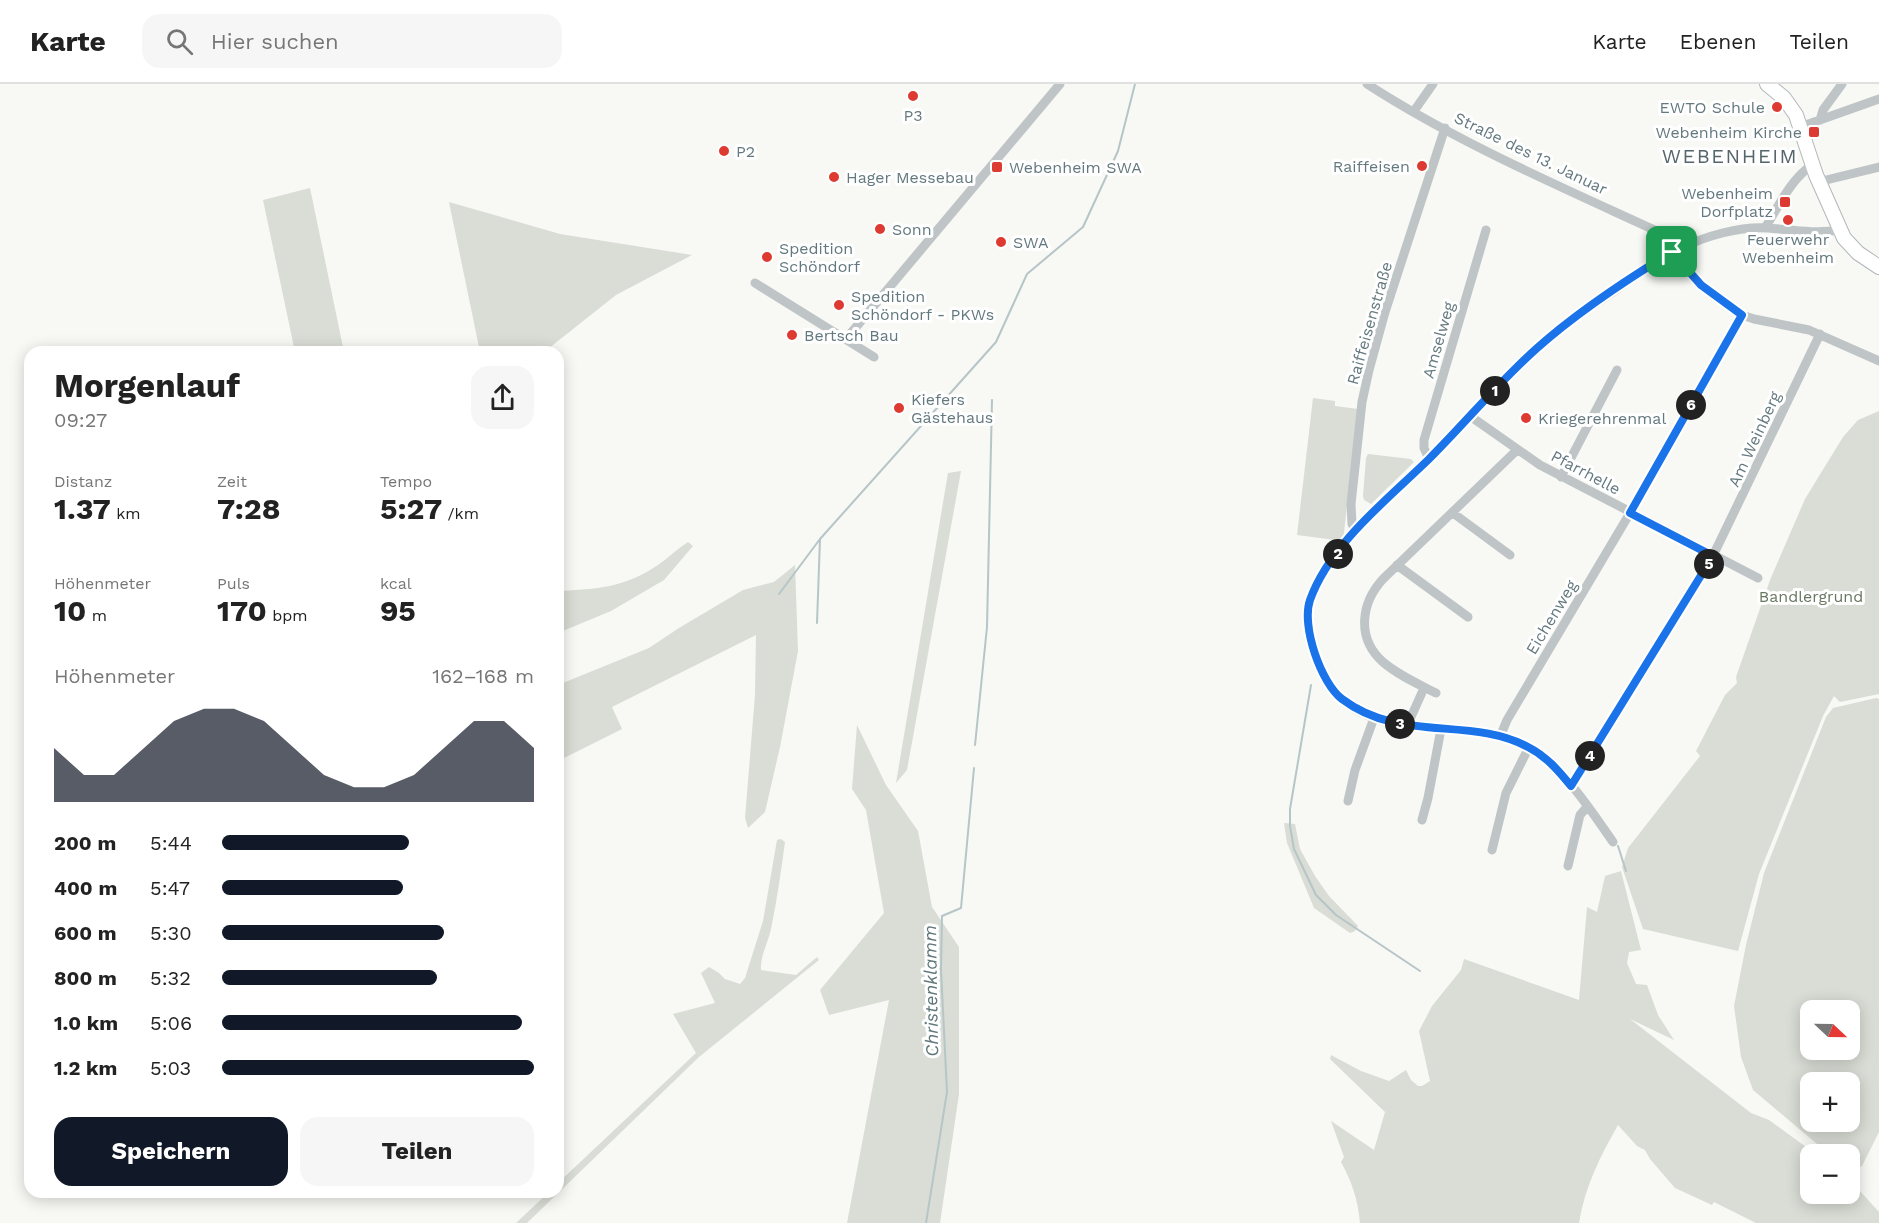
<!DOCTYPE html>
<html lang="de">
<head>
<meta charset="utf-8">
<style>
  :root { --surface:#fff; --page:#f6f6f6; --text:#222; --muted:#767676; --line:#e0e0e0; --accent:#111827 }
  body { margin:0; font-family:"Work Sans",sans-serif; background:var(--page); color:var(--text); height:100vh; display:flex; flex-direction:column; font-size:22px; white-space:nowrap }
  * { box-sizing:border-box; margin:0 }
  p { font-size:20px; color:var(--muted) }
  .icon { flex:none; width:33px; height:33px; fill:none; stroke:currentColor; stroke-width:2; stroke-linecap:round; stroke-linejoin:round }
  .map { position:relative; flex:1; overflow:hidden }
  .details { position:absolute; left:24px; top:262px; width:540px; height:852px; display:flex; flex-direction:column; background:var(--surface); border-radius:18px; box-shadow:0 3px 15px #0003 }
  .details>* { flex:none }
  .needle { width:39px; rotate:112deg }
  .controls { position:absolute; left:1800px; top:916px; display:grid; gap:12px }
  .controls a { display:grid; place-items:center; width:60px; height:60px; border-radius:12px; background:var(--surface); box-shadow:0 3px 15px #0003; font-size:30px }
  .pin { position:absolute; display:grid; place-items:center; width:51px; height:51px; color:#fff; margin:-26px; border-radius:12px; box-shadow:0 3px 9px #0006 }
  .km { position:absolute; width:30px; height:30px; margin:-15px; border-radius:50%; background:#222; color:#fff; font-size:16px; line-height:30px; text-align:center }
  .round { display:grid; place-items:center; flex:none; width:63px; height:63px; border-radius:18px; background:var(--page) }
  .summary { display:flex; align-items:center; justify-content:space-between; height:102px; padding:0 30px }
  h1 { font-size:33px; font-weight:700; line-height:45px }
  .stats { display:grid; grid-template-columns:repeat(3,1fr); gap:9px; height:102px; padding:6px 30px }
  .stats div { display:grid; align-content:center }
  .stats b { font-size:30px; font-weight:700 }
  .stats small { font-size:16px; font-weight:400 }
  .stats p { font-size:16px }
  .chart { height:168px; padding:12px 30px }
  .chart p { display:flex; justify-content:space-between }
  .chart svg { width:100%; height:108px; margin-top:6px; fill:var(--accent); opacity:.7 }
  .cta { display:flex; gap:12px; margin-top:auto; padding:12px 30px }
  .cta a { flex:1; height:69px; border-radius:18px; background:var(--accent); color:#fff; font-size:24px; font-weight:700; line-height:69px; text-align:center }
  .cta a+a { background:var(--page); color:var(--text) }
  ul { padding:0 30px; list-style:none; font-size:20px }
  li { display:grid; grid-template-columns:96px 72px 1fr; align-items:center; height:45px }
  li i { height:15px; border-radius:8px; background:var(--accent) }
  header { display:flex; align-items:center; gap:36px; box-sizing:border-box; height:84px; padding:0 30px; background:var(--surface); border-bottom:2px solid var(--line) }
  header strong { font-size:28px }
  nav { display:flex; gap:33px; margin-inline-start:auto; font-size:21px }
  .search { width:420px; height:54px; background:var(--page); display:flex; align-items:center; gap:15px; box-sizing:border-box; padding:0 21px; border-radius:18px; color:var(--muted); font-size:22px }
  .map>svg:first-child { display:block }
</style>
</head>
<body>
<header>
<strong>Karte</strong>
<div class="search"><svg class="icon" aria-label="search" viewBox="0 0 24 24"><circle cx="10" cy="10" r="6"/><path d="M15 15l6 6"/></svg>Hier suchen</div>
<nav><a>Karte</a><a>Ebenen</a><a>Teilen</a></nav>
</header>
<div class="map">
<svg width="1879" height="1139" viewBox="0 0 1879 1139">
  <rect width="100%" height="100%" fill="#f8f8f5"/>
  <path fill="#d9ddd5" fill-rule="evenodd" d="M310,104L344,268H295L263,116Z
    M449,118L560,150L692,171L616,211L544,268H480Z
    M1313,314L1335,317V322L1358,325L1343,457L1297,451Z
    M1879,327V610L1840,618L1834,612L1823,632L1759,790L1738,867L1643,845L1622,783L1628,764L1700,672L1696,667L1725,611L1737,599L1736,593L1770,496L1805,415L1843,353L1858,336Z
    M1368,370L1411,375L1414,378L1371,420L1364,416L1363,412L1366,374Z
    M961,387L907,686L896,699L948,389Z
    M688,458L693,462L664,496L611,527L558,549V507C597,505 624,504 658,481C668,474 677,465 688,458Z
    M795,481L798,567L780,663L765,728L748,744L745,734L755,611L756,551L612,623L622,645L558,677V601L649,564L679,544L743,506L774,498Z
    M1876,614L1879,615V1048L1862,1082L1851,1087L1850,1086V1071H1830L1753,1006L1741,973L1734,922L1746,861L1764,789L1826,633L1833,624ZM1810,927H1850V966H1810ZM1810,999H1850V1038H1810Z
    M857,641L886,701L918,747L932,823L959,863V1010L940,1139H847L889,916L829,931L820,906L884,829L866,726L852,705Z
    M1284,739L1295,740L1300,765L1315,792L1329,812L1358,842L1355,847L1350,849L1314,824L1287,759Z
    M781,755L785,758C781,787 777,816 771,845C768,859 760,872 761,886L796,891L817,873L819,876L699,973L527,1139H516L548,1109L558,1108V1099L696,969L673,930L715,919L701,889L709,883L719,889L725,895L740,900L745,894L763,837L777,756Z
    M1621,787L1641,866L1629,868L1627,879L1636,900L1647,901L1658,931L1674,956L1630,935L1751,1029L1769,1036L1817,1071H1810V1110H1850V1096L1879,1128V1139H1756L1714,1118L1712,1121L1675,1104L1650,1075L1645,1066L1637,1062L1618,1041C1600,1073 1585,1102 1579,1139H1360C1358,1116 1352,1098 1341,1078L1344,1073L1331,1037L1374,1066L1385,1028L1330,975L1331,971L1361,987L1389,997L1406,986L1411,996L1418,1002H1422L1430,997L1419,947L1432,922L1461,886L1464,875L1579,916L1587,823L1597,828L1605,792Z"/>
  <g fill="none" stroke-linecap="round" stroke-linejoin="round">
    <path stroke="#b6c5c7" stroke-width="2" d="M779,510L820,455L996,258L1027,190L1083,143L1118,67L1135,0
      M817,539L820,455
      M1311,601L1290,725V742L1294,765L1316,811L1336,831L1420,887
      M975,661L987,543L992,316
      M1618,762L1626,787
      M926,1139L947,1008L941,886L942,832L961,824L974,684"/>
    <g stroke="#b1b8ba" stroke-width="16">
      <path id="primary" d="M1767,0L1784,14L1796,31L1816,91L1844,154L1858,169L1879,183"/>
    </g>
    <path stroke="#bfc5c7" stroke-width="9" d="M1367,0C1463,62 1571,107 1674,155L1681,163
      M1414,27L1433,0
      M1820,36L1823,26L1842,0
      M1800,43L1879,15
      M1818,98L1879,83
      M1765,144C1779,122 1790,96 1812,81
      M1673,168L1701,201L1742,231L1754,235L1809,246L1879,277
      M755,199L874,273
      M846,255L1060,0
      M1470,332L1540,381L1758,494
      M1429,375L1424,364V356L1486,146
      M1561,393L1617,286
      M1453,429L1510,471
      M1356,446L1352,440L1351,420L1362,318L1369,286L1385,228L1445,44
      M1397,481L1468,533
      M1436,609C1418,600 1398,591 1383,578C1356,554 1361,519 1383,495L1517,366
      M1407,642L1424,604
      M1500,653L1507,636L1630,429L1742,231
      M1571,702L1709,480L1820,250
      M1348,717L1355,686L1374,634
      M1422,736L1428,714L1441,645
      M1613,758C1592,728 1561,680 1529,663C1473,633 1377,661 1334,607C1319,587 1302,543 1310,518C1325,465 1392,412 1430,374C1465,338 1498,300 1535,266C1560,243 1588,225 1616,206C1637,191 1658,175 1681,164C1706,152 1740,142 1768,144C1793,146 1814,150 1840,146
      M1492,766L1506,709L1529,663
      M1568,782L1580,731L1587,723"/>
    <use href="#primary" stroke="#fff" stroke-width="14"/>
  </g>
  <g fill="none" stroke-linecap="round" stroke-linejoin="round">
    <g stroke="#fff" stroke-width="12">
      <path id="route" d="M1672,168L1701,201L1742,231L1630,429L1713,472L1571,702C1559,687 1546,672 1528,663C1470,632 1400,659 1342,615C1321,599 1301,542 1310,516C1330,460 1387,416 1429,375C1465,339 1498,299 1536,265C1576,229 1626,196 1672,168Z"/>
    </g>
    <use href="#route" stroke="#1a73e8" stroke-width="8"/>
  </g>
  <g fill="#dd3a31" stroke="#fff" stroke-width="2">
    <circle cx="913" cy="12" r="6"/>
    <circle cx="1777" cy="23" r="6"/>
    <rect x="1808" y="42" width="12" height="12" rx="3"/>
    <circle cx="724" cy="67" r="6"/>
    <circle cx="1422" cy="82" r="6"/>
    <rect x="991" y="77" width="12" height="12" rx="3"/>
    <circle cx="834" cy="93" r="6"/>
    <rect x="1779" y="112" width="12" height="12" rx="3"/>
    <circle cx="1788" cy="136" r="6"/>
    <circle cx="880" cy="145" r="6"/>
    <circle cx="1001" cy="158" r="6"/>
    <circle cx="767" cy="173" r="6"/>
    <circle cx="839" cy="221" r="6"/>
    <circle cx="792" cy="251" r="6"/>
    <circle cx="899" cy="324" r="6"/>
    <circle cx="1526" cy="334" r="6"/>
  </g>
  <g text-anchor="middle" stroke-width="6" stroke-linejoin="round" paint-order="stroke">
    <g font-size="16" fill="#64797f" stroke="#fff" text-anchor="start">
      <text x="1765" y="29" text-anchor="end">EWTO Schule</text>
      <text x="913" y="37" text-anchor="middle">P3</text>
      <text x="1802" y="54" text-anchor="end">Webenheim Kirche</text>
      <text x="736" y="73">P2</text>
      <text x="1410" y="88" text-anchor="end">Raiffeisen</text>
      <text x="1009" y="89">Webenheim SWA</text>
      <text x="846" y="99">Hager Messebau</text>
      <text x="1773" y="115" text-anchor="end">Webenheim<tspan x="1773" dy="18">Dorfplatz</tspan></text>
      <text x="892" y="151">Sonn</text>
      <text x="1788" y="161" text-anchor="middle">Feuerwehr<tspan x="1788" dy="18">Webenheim</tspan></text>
      <text x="1013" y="164">SWA</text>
      <text x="779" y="170">Spedition<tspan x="779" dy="18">Schöndorf</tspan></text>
      <text x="851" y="218">Spedition<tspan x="851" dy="18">Schöndorf - PKWs</tspan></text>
      <text x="804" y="257">Bertsch Bau</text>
      <text x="911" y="321">Kiefers<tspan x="911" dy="18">Gästehaus</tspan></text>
      <text x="1538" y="340">Kriegerehrenmal</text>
    </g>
    <g font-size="16" fill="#64797f" stroke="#fff">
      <text transform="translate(1531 69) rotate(26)" y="6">Straße des 13. Januar</text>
      <text transform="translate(1369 239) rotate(-74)" y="6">Raiffeisenstraße</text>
      <text transform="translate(1438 256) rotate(-74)" y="6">Amselweg</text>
      <text transform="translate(1754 355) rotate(-65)" y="6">Am Weinberg</text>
      <text transform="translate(1586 388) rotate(28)" y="6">Pfarrhelle</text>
      <text transform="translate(1551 533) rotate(-59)" y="6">Eichenweg</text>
    </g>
    <g font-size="16" fill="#6a7863" stroke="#fff">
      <text x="1811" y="518">Bandlergrund</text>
    </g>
    <g font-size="18" font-style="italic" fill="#5f777a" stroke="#fff">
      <text transform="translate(931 907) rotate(-91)" y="6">Christenklamm</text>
    </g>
    <g font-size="20" letter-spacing="1.5" fill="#56656b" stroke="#fff">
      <text x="1730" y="79">WEBENHEIM</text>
    </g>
  </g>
</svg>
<div class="controls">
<a><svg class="needle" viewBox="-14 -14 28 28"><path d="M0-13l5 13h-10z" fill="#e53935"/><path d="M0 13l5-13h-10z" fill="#767676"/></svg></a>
<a>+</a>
<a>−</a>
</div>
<div class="pin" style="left:1672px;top:168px;background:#1e9e55"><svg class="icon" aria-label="arrive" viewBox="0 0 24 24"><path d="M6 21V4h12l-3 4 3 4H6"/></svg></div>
<b class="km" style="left:1495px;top:307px">1</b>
<b class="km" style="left:1338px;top:470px">2</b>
<b class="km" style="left:1400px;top:640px">3</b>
<b class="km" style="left:1590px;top:672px">4</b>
<b class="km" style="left:1709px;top:480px">5</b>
<b class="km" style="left:1691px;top:321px">6</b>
<section class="details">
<div class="summary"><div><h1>Morgenlauf</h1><p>09:27</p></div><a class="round"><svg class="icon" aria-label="share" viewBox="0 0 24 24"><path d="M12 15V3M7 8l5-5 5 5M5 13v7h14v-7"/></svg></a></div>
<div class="stats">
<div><p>Distanz</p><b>1.37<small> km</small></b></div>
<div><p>Zeit</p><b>7:28</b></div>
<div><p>Tempo</p><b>5:27<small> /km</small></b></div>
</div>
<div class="stats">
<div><p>Höhenmeter</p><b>10<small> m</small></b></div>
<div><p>Puls</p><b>170<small> bpm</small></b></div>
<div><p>kcal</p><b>95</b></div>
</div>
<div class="chart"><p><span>Höhenmeter</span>162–168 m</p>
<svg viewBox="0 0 160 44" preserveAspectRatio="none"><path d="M0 44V22L10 33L20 33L30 22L40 11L50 6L60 6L70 11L80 22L90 33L100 38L110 38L120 33L130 22L140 11L150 11L160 22V44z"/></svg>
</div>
<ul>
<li><b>200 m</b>5:44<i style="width:60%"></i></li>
<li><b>400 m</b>5:47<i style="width:58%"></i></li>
<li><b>600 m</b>5:30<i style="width:71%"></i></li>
<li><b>800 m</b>5:32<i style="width:69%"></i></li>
<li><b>1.0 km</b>5:06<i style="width:96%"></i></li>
<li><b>1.2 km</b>5:03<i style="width:100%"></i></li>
</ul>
<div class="cta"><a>Speichern</a><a>Teilen</a></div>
</section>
</div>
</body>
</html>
